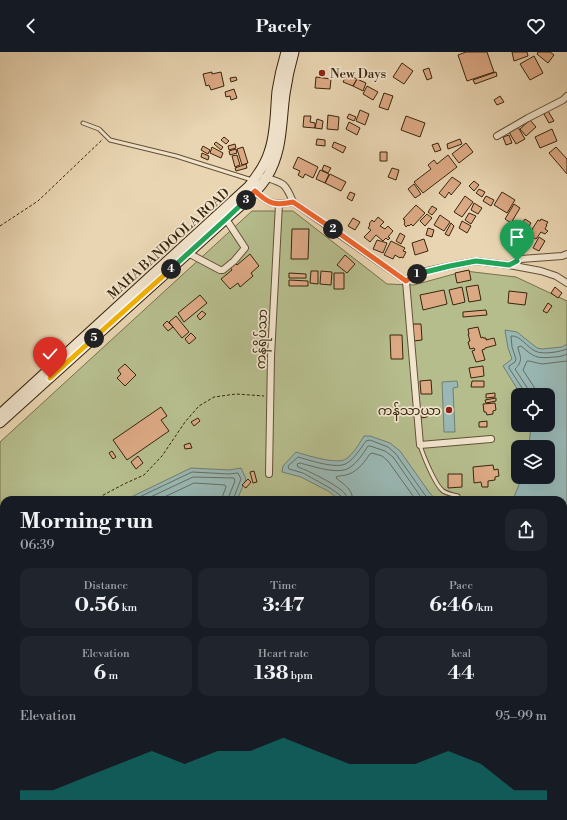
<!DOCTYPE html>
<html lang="en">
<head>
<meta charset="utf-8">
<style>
  :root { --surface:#171b24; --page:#20242c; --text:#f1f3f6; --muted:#9ea1a6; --accent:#0f766e }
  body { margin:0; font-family:"Libre Bodoni","Noto Sans Myanmar",serif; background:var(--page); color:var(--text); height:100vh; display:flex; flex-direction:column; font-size:15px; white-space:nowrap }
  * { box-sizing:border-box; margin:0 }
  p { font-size:13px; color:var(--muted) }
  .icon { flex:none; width:22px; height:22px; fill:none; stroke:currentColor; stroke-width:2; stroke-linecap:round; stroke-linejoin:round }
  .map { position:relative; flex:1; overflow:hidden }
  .sheet { position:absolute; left:0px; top:444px; width:567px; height:324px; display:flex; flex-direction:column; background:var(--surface); border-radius:12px 12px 0 0; box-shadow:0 4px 16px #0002 }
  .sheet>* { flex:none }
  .tools { position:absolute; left:511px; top:336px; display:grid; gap:8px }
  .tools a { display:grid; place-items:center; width:44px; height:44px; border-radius:8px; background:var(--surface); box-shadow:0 4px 16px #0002; font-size:20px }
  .pin { position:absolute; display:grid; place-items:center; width:34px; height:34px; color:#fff; margin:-41px -17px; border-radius:50% 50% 50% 0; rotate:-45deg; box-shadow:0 0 4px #0007 }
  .pin .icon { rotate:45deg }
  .km { position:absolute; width:20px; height:20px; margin:-10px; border-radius:50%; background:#222; color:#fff; font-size:11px; line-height:20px; text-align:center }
  .round { display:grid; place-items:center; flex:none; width:42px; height:42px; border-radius:12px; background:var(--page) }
  .head { display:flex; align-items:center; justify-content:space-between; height:68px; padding:0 20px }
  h1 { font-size:22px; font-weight:800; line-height:30px }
  .metrics { display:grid; grid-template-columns:repeat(3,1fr); gap:6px; height:68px; padding:4px 20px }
  .metrics div { display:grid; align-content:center; border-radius:10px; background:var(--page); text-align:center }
  .metrics b { font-size:20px; font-weight:800 }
  .metrics small { font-size:11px; font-weight:400 }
  .metrics p { font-size:11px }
  .chart { height:112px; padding:8px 20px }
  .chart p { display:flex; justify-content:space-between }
  .chart svg { width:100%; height:72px; margin-top:4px; fill:var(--accent); opacity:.7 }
  header { display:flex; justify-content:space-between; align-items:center; height:52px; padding:0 20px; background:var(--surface); font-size:18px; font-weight:800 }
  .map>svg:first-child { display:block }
</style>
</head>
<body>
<header><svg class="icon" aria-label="back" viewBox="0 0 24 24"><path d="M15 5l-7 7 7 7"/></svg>Pacely<svg class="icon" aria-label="heart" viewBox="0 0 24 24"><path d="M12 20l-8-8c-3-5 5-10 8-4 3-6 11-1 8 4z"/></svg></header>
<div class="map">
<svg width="567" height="768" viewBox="0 0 567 768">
  <rect width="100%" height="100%" fill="#e9d5b2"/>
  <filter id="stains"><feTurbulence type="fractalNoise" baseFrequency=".005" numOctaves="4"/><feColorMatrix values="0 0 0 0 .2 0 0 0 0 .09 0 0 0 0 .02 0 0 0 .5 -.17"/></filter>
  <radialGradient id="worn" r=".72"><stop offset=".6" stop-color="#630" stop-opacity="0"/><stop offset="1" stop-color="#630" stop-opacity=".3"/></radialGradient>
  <path fill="#b6bd8d" stroke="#77714c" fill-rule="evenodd" d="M252,159H293L387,232L414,233L465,219L516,225L567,249V768H0V390ZM518,343H548V373H518ZM518,395H548V425H518ZM4,448H563V764H4Z"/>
  <path fill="#99b7b3" stroke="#727d70" d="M505,278L517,280L537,296L542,297L562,295L567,292V653L563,651V448H513L522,425H548V395H529L531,373H548V343H521L503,314L512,307L508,296Z
    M457,329L458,335L453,336L455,380H444L442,330Z
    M364,384H370L390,391L400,399L429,440L436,448H340L328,439L301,425L282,420L283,414L296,400C306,403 337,413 346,407C354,401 359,392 364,384Z
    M191,416L229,418L241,416L246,427L237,448H125Z
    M4,522V764H223L231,768H0V524Z
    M567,718V768H518L517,764H563V725Z
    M261,764H494L492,768H254Z"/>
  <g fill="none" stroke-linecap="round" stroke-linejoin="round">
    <path stroke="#686e60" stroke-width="1" d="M524,343V339L509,316V314L515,310L516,307L512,295L511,284C520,283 527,295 535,299C542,303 560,300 567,297
      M529,343L528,337L515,317C517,315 518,314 519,312C523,306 518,300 518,295L521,294C534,305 536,307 554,305C559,305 563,304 567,302
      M535,343L534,335L523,318L527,309H529L542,312L567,309
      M133,448L192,420L229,422L238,421L241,427L234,445V448
      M144,448L193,425L234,426L235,429L229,444V448
      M158,448L194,431L225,433L226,435L223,443V448
      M342,448L340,443L330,436L303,421L289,417L288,414L298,405C309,408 338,418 347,411C355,406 360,397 366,389L370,388L388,395L396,402L425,443L430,448
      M347,448C347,445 347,444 345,442C340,434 307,418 298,415L297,412L300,411C312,414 338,423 349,416C357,411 363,402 368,394H370L385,399L393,405L423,448
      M353,448C352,437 345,433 337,427L336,425C340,423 345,424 349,422C358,419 365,409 370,402L372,401L382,404L388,409L416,448"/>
  </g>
  <path fill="#dca985" stroke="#38250c" d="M466,0H487L494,20L467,29L458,3Z
    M512,0H527L528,4L514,9Z
    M538,0H550L554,3L548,11L537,2Z
    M534,4L543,21L530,28L520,12Z
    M402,11L413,19L404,32L393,25Z
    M429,16L432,26L427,28L423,18Z
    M212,20V22L221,20L224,34L211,38L209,33L206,34L203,22Z
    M496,20L497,24L475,32L473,28Z
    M347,22L357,27L353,34L343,30Z
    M236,25L237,28L231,30L230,26Z
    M316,25L331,27L330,37L315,36Z
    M357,27L366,31L363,39L353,34Z
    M367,34L378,40L373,48L363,42Z
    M234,37L237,46L231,48L230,44L226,45L225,40Z
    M384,41L393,44L388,58L379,55Z
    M500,44L504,50L497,53L494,48Z
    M360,58L369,62L365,73L356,69Z
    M548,59L554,69L549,71L544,62Z
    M349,62L356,65L354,69L347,66Z
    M328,63L339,65L338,78L327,77Z
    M304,64H311L310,70L315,71V76L303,75Z
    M406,64L425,71L420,85L401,78Z
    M317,67L323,69L322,77L315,76Z
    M530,68L536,75L526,84L520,77Z
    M349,70L360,76L357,83L346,77Z
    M518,75L525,87L516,92L509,80Z
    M552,77L557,89L540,96L535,85Z
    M509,83L512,91L506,93L503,85Z
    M224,85L229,89L226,92L221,88Z
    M317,87L325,88V94L316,93Z
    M460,87L462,92L448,97L447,92Z
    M216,90L223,95L221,98L214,92Z
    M334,90L346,95L343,101L332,95Z
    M438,91L441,98L435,100L432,93Z
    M466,91L473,100L459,111L452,102Z
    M235,92L236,96L229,98L228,94Z
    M203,94L210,98L208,102L201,98Z
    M212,95L223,101L221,106L210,101Z
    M243,95L248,111L242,113L237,97Z
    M556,95L567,107V122L549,101Z
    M236,97L237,101L230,103L229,99Z
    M380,100H387V109H380Z
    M202,101L209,104L208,108L201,105Z
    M237,103L240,113L235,115L232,104Z
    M448,103L457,115L423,141L414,130L431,117L428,113L434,108L437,112Z
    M298,105L318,115L313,126L305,122L303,126L298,123L300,119L293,116Z
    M246,112L247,116L236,119L235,116Z
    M324,113L331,116L328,121L322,118Z
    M392,116L399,118L396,128L388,125Z
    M320,118L329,122L325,131L316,127Z
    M330,122L346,130L341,139L325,131Z
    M452,125L461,131L451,143L449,140L445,146L439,141Z
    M474,129L479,133L474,139L469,134Z
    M414,132L421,142L415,146L408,137Z
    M479,137L485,140L482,145L476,141Z
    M350,140L355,142L352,149L347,146Z
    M502,140L515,148L507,161L494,153Z
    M465,144L473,150L462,165L454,160Z
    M486,144L494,148L491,154L483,149Z
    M474,151L482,156L478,162L471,158Z
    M514,152L520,156L511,171L505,167Z
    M416,153L425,161L413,174L411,172L409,174L408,173L406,175L404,172L405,171L404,169L405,168L403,167Z
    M432,154L437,157L432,163L428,160Z
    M469,161L476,164L471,172L465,168Z
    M427,162L432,166L425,174L420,169Z
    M440,163L450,170L444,179L434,173Z
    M378,165L384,170L380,174L385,177L388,174L393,179L388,185L390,186L388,188L386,186L383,189L376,183L370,190L364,185L371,178L368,176L370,173L369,172L372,168L374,170Z
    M353,166L360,170L355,178L348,174Z
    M525,167L531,171L527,178L520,174Z
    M541,167L548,170L546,173H547L545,177L548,179L545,182L541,180L536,187L530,184L533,180L531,179L538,168L540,169Z
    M462,169L471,174L467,181L459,176Z
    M451,171L454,174L449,184L445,182Z
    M428,176L434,178L432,185L426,183Z
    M292,177H309L308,207H291Z
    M400,181L405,184L401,192L396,189Z
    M539,185L545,189L539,199L533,196Z
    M510,186L511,190L506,192L504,187Z
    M424,187L428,199L415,203L412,191Z
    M377,188L387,191L383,201L373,197Z
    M391,189L405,196L403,199L406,200L403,206L401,205L400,206L395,203L393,207L384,203Z
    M522,192L528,195L526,199L520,196Z
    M250,202L259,214L251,221L253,224L240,235L238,231L230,237L221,227L232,218L229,214L234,210L237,213Z
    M345,203L355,212L347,221L337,213Z
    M469,218L471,228L457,231L455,221Z
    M311,219H318V232L310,231Z
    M321,219L332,220L331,233L320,232Z
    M289,221L306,222V226H289Z
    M334,221H344V237H334Z
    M289,228L308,229V234H289Z
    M478,233L481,248L469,250L466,235Z
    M462,235L465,250L453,253L449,238Z
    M555,235L562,241L558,246L551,241Z
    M444,238L447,252L423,258L420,243Z
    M509,239L527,241L525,253L508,251Z
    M200,243L207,251L184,270L178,261Z
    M548,251L552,254L547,261L543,259Z
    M486,258L487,263L463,265V260Z
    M202,259L206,262L200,268L197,264Z
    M176,264L189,280L182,286L169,270Z
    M167,269L173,275L168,279L163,273Z
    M413,272H421L422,288L414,289Z
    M478,275L481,286L483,285V286H486V288L494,286L496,293L485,296V297L482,298L485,308L476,310L472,299L475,298L474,296L470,297L468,290L470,289L468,282H469L468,277Z
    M191,281L196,286L189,292L185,287Z
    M390,283H402L403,307H391Z
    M125,312L136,323L125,334L117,326L121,322L118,318Z
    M483,314L484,324L471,326L469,316Z
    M431,328L432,342H421L420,329Z
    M472,329H484V335H471Z
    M495,341V345L486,346V342Z
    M496,346V349L486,351L485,348Z
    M495,351L496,358L493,359V362L487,363L486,360H484L483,352Z
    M161,355L167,364L161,368L169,379L127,408L113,388Z
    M420,357H426L427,365L421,366Z
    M198,366L200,369L194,374L191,370Z
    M487,369V375H479V370Z
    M190,391L192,396L185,397L184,393Z
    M112,399L116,405L113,407L109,401Z
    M138,404L143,411L136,417L131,410Z
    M493,413L494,418L498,417L499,424L495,425V428L488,429V435H482L481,430L474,431L473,415Z
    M254,419L257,430L253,431L250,420Z
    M448,422H462V435L448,436Z
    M248,427L251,430L246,436L242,433Z"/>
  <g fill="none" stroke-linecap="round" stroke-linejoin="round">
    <g stroke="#645136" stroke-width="5">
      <path id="service" d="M83,71L99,77L110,88L176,104L252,128
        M420,393C423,403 435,433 443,439C448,442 453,443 458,444"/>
    </g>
    <g stroke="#645136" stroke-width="8">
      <path id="minor" d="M497,84L528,66L563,48L567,44
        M264,125C283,131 285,130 293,150
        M253,138C268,151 273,154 293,150
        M293,150L406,229L418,221L450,214L476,209L509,213L541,219L556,224L567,231
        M188,201L220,218H223L234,209L245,196L226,167
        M509,213L521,207L562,204L567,202
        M406,229L420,393L491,387
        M269,422L271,304L279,152
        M177,768L179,764"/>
    </g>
    <g stroke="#38250c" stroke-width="11">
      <path id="secondary" d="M0,362L249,134C257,124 265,113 269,100C276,81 275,59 277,39C279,26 282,13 286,0
        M0,371L226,167C240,154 257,141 267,125C283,99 281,71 285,42C287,28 290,14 294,0"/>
    </g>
    <path stroke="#38250c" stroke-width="1" stroke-dasharray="3 2" stroke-linecap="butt" d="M0,174L38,149L103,87
      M94,448L124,432L144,423L162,404L185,370L199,354L214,345L236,342L264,344
      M0,504L4,501"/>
    <use href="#service" stroke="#f1e4cd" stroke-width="3"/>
    <use href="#minor" stroke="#f1e4cd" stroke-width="6"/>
    <use href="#secondary" stroke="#f1e4cd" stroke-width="9"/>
  </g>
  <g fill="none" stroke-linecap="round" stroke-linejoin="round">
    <g stroke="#fff" stroke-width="8">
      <path id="split-1" d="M417,222L450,214L476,209L509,213L517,209"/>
    </g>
    <g stroke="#fff" stroke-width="8">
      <path id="split-2" d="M333,177L406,229L417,222"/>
    </g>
    <g stroke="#fff" stroke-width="8">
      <path id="split-3" d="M246,148L255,139C269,152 275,154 293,150L333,177"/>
    </g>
    <g stroke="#fff" stroke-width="8">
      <path id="split-4" d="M171,217L226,167L246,148"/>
    </g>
    <g stroke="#fff" stroke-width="8">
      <path id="split-5" d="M94,286L171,217"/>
    </g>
    <g stroke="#fff" stroke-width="8">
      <path id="split-6" d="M50,326L94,286"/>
    </g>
    <use href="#split-1" stroke="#22a559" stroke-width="5"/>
    <use href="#split-2" stroke="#f0652b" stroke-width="5"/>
    <use href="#split-3" stroke="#f0652b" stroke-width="5"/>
    <use href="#split-4" stroke="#22a559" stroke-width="5"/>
    <use href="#split-5" stroke="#f5b400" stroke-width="5"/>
    <use href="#split-6" stroke="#f5b400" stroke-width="5"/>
  </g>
  <g fill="#8f2418" stroke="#f1e4cd" stroke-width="1.5">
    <circle cx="322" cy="21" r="4"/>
    <circle cx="449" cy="358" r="4"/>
  </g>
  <g text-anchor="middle" stroke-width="3.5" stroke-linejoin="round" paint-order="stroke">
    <g font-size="13" fill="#38250c" stroke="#f1e4cd" text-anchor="start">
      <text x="330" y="26">New Days</text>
      <text x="441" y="363" text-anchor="end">ကန်သာယာ</text>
    </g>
    <g font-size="13" fill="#38250c" stroke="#f1e4cd">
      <text transform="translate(168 191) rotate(-42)" y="5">MAHA BANDOOLA ROAD</text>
      <text transform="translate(261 287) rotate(-88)" y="5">ကန်ရိပ်သာ</text>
    </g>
  </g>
  <rect width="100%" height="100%" filter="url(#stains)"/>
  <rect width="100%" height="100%" fill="url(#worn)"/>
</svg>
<div class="tools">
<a><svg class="icon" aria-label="locate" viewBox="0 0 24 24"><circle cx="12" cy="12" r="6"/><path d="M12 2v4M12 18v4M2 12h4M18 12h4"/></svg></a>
<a><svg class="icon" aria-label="layers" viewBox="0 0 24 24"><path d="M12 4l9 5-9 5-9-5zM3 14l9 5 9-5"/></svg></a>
</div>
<div class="pin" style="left:517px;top:209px;background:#1e9e55"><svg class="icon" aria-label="arrive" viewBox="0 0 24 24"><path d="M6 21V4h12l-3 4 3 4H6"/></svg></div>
<div class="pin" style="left:50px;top:326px;background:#d93025"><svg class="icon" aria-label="check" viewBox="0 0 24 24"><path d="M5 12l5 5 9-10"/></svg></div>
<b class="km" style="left:417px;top:222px">1</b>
<b class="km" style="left:333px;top:177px">2</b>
<b class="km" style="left:246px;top:148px">3</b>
<b class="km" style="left:171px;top:217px">4</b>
<b class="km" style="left:94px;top:286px">5</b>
<section class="sheet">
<div class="head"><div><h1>Morning run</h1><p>06:39</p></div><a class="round"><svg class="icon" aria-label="share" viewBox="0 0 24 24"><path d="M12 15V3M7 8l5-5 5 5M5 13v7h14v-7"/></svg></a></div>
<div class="metrics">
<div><p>Distance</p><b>0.56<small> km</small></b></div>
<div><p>Time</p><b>3:47</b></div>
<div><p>Pace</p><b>6:46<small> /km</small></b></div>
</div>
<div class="metrics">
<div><p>Elevation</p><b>6<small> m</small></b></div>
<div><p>Heart rate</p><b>138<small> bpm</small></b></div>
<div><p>kcal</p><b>44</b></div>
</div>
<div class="chart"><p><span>Elevation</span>95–99 m</p>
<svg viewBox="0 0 160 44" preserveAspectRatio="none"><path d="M0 44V38L10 38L20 30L30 22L40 14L50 22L60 14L70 14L80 6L90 14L100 22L110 22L120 22L130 14L140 22L150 38L160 38V44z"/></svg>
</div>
</section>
</div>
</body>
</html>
